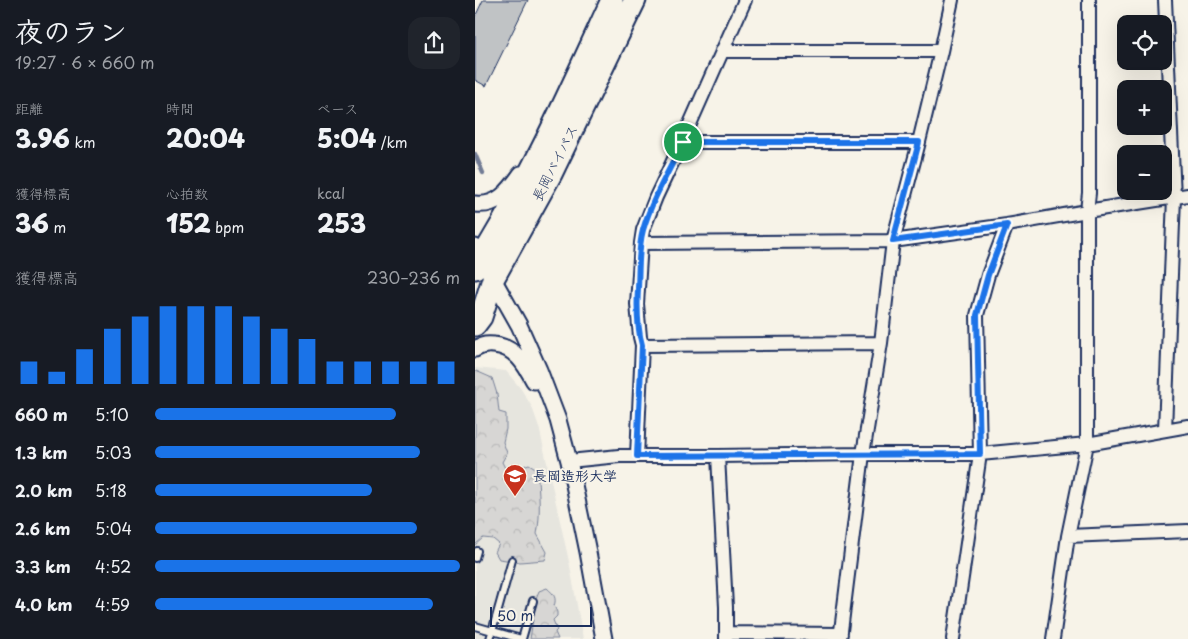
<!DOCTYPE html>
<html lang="ja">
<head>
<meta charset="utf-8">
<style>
  :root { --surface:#171b24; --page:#20242c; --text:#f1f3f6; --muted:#9ea1a6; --accent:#1a73e8 }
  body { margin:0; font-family:"Playpen Sans","Klee One",sans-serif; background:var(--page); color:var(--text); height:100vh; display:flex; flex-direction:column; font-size:19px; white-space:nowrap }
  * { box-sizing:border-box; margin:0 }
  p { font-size:16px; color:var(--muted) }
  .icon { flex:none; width:28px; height:28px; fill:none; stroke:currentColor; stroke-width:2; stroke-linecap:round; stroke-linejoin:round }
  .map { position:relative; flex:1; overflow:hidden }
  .side { display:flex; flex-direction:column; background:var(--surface); width:475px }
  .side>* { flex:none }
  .buttons { position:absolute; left:642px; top:15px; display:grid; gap:10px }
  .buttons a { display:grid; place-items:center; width:55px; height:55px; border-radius:10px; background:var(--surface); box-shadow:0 5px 20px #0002; font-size:25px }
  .scale { position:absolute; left:15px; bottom:12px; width:102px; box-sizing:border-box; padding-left:5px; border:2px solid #1b2f5e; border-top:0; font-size:14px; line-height:18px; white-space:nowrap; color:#1b2f5e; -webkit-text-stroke:4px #f7f3e8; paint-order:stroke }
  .pin { position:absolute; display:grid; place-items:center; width:42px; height:42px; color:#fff; margin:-21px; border:2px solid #fff; border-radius:50%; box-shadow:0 1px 5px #0007 }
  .round { display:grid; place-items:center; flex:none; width:52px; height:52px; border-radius:15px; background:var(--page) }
  .overview { display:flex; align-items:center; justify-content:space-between; height:85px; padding:0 15px }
  h1 { font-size:28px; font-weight:800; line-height:38px }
  .figures { display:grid; grid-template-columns:repeat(3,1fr); gap:8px; height:85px; padding:5px 15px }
  .figures div { display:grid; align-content:center }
  .figures b { font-size:25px; font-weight:800 }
  .figures small { font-size:14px; font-weight:400 }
  .figures p { font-size:14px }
  .chart { height:140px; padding:10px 15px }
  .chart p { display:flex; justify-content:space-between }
  .chart svg { width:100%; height:90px; margin-top:5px; stroke:var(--accent); stroke-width:6 }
  ul { padding:0 15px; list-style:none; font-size:16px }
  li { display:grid; grid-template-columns:80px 60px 1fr; align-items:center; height:38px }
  li i { height:12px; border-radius:6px; background:var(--accent) }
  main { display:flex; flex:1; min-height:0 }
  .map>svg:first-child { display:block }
</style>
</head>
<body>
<main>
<section class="side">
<div class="overview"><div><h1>夜のラン</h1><p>19:27 · 6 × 660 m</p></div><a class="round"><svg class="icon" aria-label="share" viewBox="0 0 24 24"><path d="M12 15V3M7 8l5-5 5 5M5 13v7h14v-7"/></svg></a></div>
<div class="figures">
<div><p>距離</p><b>3.96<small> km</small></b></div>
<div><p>時間</p><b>20:04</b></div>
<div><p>ペース</p><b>5:04<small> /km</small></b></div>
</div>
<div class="figures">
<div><p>獲得標高</p><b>36<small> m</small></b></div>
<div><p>心拍数</p><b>152<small> bpm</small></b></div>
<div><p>kcal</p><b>253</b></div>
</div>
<div class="chart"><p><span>獲得標高</span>230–236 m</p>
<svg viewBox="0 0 160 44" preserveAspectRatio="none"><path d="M5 44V33M15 44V38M25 44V27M35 44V17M45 44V11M55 44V6M65 44V6M75 44V6M85 44V11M95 44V17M105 44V22M115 44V33M125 44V33M135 44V33M145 44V33M155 44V33"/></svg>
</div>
<ul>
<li><b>660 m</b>5:10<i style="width:79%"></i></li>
<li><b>1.3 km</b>5:03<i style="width:87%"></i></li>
<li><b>2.0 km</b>5:18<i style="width:71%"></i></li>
<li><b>2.6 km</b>5:04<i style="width:86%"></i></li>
<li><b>3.3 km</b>4:52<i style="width:100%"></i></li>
<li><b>4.0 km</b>4:59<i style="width:91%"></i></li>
</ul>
</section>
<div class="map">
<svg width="713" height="639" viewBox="0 0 713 639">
  <defs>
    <pattern id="forest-crowns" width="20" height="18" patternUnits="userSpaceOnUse" patternTransform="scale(1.25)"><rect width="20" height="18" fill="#d7d6d4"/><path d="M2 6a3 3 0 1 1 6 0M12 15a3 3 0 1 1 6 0" fill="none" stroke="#b8b8b8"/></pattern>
  </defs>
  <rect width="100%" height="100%" fill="#f7f3e8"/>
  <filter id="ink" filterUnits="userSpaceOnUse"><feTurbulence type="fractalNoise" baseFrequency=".02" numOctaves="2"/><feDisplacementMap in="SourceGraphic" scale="10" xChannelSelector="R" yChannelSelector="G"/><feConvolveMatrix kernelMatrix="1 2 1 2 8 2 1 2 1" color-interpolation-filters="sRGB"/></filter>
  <g filter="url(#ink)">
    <path fill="#e6e5de" d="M0,368L31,371L46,389L57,407L64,427L95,566L108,639H0Z"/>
    <path fill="url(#forest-crowns)" stroke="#798299" d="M1,371L17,378L22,394L24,412L31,414V429L28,442L32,453L27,462L32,472L54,464L62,469C64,491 66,513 62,534L72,552L70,560L45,562L24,559L20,552L24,544L18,539L8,538L0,545V372Z
      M72,588C79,594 82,598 79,606L82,612V616L78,620L82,630L80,632L83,639H55L60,607L59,603L64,591Z"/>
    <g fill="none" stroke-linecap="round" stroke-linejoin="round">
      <path stroke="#727c95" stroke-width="4.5" d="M0,154L8,173"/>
    </g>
    <path fill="#c0c3c5" stroke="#1b2f5e" d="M8,0H53L11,86L0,80V17Z"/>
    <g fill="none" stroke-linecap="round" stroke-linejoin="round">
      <g stroke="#1b2f5e" stroke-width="10">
        <path id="service" d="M0,558L2,551
          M0,626L46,639
          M15,639L37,560
          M47,639L58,601"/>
      </g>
      <g stroke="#1b2f5e" stroke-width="16">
        <path id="minor" d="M690,0L699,197L690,430
          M247,51H466
          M207,142H444
          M166,243L418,241L532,225L612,211L713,195
          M167,345L406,343
          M162,456L167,345L165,337L162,304L166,243L168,230L181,197L207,142L270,0
          M243,456L251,607V639
          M94,461L144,456H243L388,454H505L612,444L713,426
          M593,536L713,531
          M251,633L366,634
          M365,639L388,454L406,343L418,241L444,142L466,51L477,0
          M478,639L505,454L502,315L513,275L532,225
          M578,639L593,536L612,444V211L614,193V0"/>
      </g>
      <g stroke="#1b2f5e" stroke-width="19">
        <path id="tertiary" d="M0,204C22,207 34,191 46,174
          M0,247L44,325L64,370L83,420L94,461L113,552L129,639
          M0,349C6,345 12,344 19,345C40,347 50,364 59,381"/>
      </g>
      <g stroke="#1b2f5e" stroke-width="25">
        <path id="trunk" d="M0,268C54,184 95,91 137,0
          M0,325L6,317L18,279L76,174L160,0"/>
      </g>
      <use href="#service" stroke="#f7f3e8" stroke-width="6"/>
      <use href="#minor" stroke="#f7f3e8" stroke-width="12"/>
      <use href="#tertiary" stroke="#f7f3e8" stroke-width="15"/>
      <use href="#trunk" stroke="#f7f3e8" stroke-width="21"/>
    </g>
  </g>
  <g fill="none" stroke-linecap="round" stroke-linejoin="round" filter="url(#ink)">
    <g stroke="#fff" stroke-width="10">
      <path id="route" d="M208,142H444L418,241L532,225L513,275L502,315L505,454C391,454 277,456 162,456L167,345C162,327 162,306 163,288C164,269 163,248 168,230C177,199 194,171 208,142Z"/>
    </g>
    <use href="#route" stroke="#1a73e8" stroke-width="6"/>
  </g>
  <defs>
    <g id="university-pin" transform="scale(1.25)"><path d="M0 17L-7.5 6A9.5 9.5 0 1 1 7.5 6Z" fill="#c8321e" stroke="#f7f3e8"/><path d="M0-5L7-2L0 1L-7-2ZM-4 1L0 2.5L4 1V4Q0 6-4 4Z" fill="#fff"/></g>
  </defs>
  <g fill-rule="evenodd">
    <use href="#university-pin" x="40" y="476"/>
  </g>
  <g text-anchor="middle" stroke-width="4" stroke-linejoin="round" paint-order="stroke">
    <g font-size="14" fill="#1b2f5e" stroke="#f7f3e8">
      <text transform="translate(80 163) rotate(-63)" y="5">長岡バイパス</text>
    </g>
    <g font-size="14" font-weight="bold" fill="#1b2f5e" stroke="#f7f3e8" text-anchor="start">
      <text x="58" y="481">長岡造形大学</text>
    </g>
  </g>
</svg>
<div class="buttons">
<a><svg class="icon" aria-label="locate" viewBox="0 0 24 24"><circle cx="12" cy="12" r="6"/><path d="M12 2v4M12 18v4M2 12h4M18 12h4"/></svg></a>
<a>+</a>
<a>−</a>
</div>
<div class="scale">50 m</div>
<div class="pin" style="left:208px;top:142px;background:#1e9e55"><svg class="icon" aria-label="arrive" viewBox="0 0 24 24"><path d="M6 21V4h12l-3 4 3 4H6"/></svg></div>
</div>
</main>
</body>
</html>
